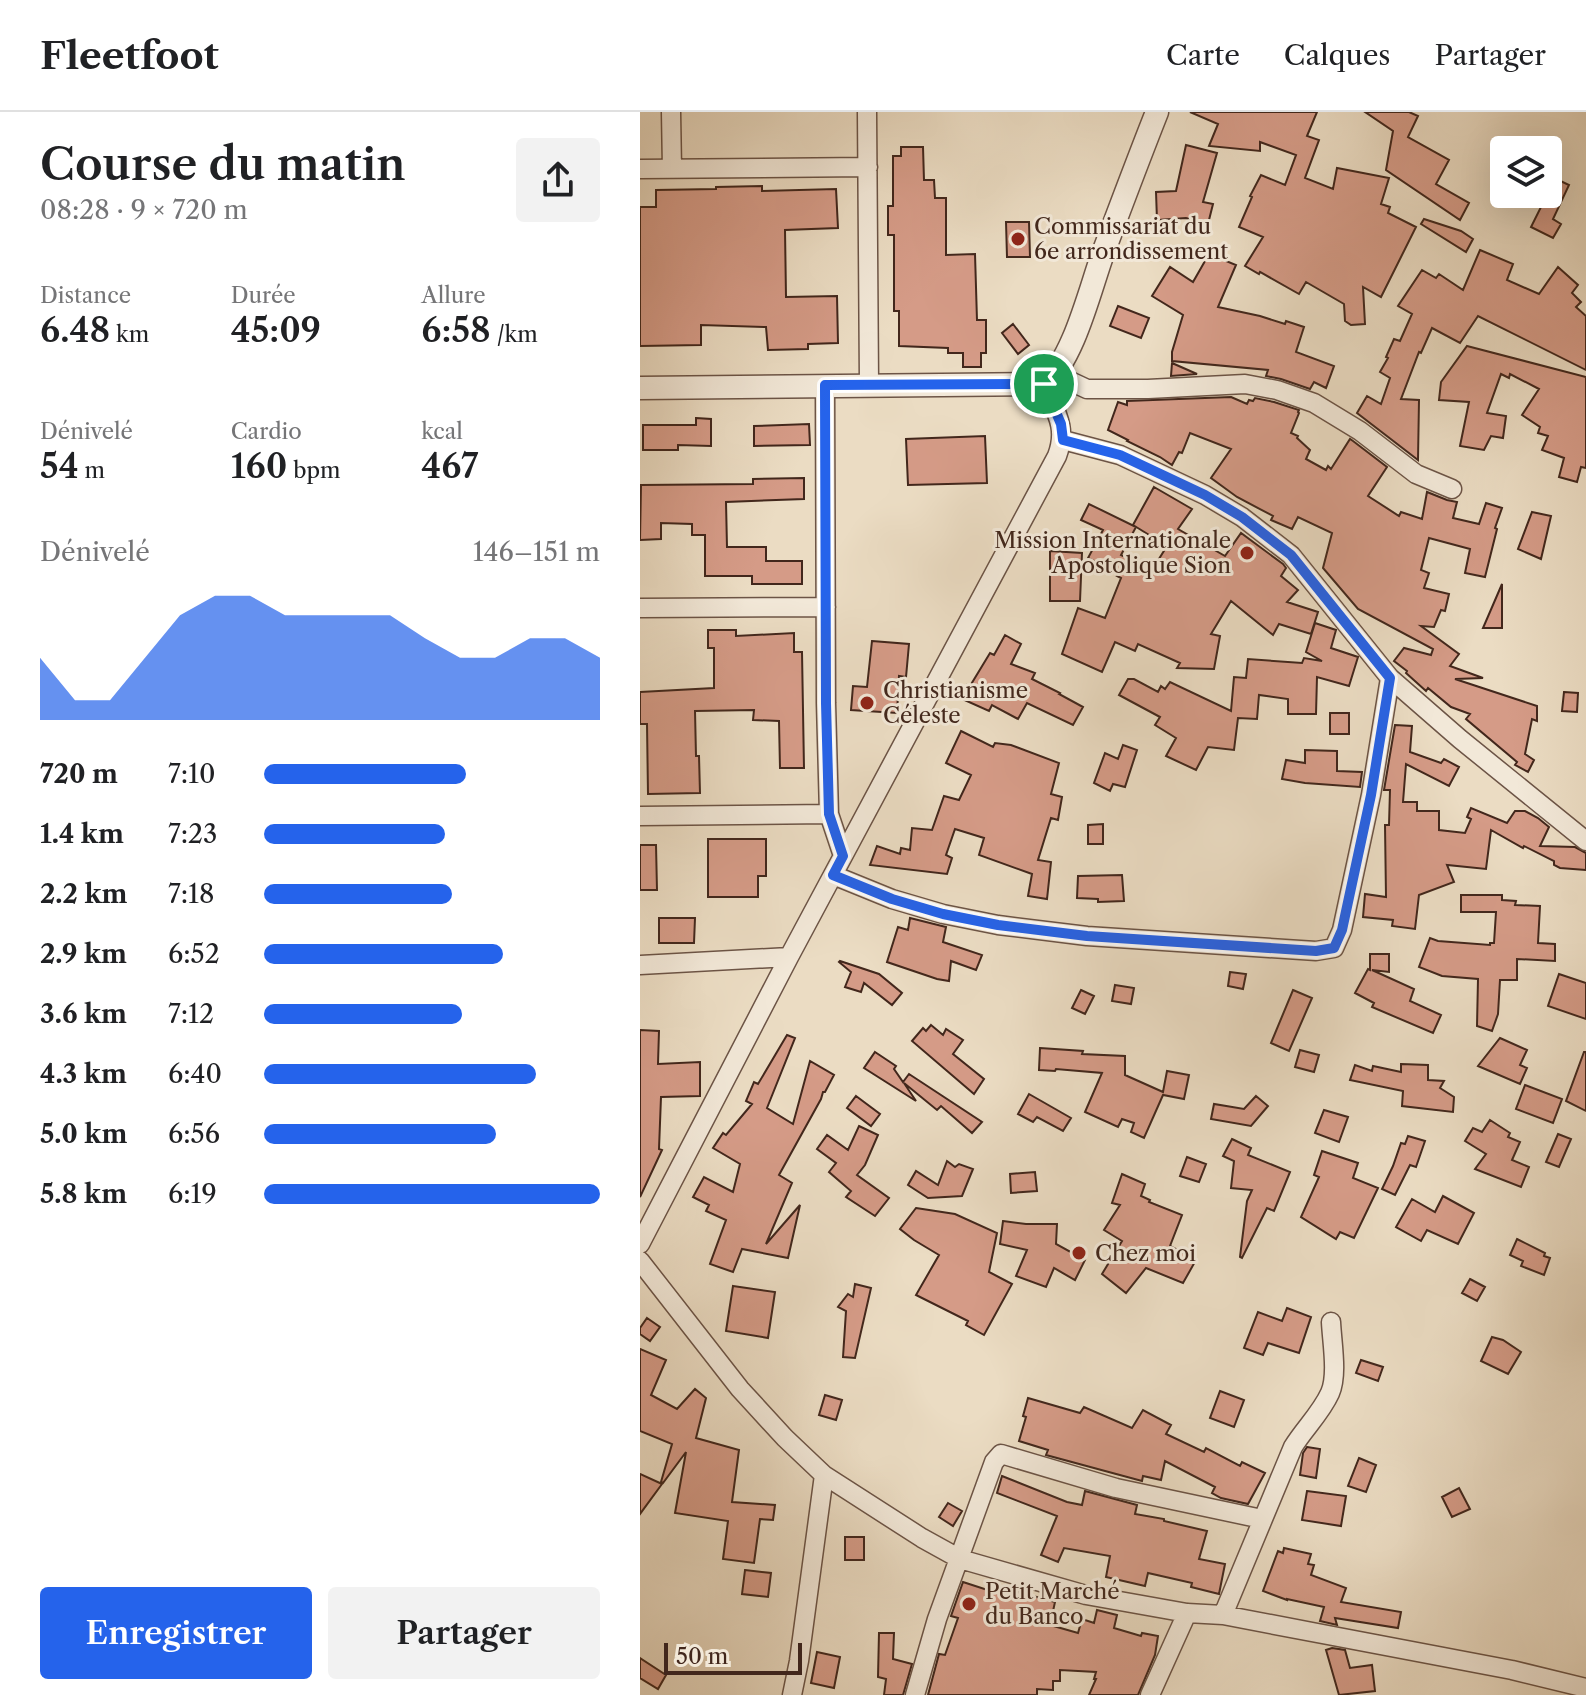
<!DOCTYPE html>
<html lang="fr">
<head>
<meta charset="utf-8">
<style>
  :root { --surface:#fff; --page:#f2f2f2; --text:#202124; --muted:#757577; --line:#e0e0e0; --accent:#2563eb }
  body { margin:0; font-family:"Libre Caslon Text",serif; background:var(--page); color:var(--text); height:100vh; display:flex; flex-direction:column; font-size:30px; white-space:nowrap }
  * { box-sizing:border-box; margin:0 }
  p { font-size:26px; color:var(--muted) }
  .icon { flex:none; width:44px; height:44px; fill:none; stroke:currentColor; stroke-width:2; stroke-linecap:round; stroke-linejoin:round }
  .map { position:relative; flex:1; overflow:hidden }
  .drawer { display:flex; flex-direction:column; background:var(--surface); width:640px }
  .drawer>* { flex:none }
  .tools { position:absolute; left:850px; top:24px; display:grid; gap:16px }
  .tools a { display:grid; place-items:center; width:72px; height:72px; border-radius:8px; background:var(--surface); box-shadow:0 8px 32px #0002; font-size:40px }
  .scale { position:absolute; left:24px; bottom:20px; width:138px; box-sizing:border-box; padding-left:8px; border:4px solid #42271c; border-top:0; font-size:22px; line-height:28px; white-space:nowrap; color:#42271c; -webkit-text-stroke:6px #f2e8d8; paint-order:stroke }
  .pin { position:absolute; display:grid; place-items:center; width:68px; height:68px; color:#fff; margin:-34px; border:4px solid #fff; border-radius:50%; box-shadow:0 2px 8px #0007 }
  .round { display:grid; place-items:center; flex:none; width:84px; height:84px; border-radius:8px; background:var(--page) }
  .head { display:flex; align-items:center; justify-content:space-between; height:136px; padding:0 40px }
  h1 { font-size:44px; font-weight:600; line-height:60px }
  .figures { display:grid; grid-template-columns:repeat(3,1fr); gap:12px; height:136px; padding:8px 40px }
  .figures div { display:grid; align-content:center }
  .figures b { font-size:34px; font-weight:600 }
  .figures small { font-size:22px; font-weight:400 }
  .figures p { font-size:22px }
  .chart { height:224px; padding:16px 40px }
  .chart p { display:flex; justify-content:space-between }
  .chart svg { width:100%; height:144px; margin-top:8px; fill:var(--accent); opacity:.7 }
  .primary-button { display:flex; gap:16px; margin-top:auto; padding:16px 40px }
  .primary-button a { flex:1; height:92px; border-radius:8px; background:var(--accent); color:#fff; font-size:32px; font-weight:600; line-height:92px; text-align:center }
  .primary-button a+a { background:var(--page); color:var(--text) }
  ul { padding:0 40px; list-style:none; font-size:26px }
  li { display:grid; grid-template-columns:128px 96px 1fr; align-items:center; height:60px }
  li i { height:20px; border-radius:10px; background:var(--accent) }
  header { display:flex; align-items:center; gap:48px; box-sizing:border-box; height:112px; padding:0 40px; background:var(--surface); border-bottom:2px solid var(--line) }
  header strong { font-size:38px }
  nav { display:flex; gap:44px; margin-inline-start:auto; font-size:28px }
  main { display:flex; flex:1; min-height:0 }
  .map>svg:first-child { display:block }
</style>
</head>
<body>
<header>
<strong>Fleetfoot</strong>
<nav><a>Carte</a><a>Calques</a><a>Partager</a></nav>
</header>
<main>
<section class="drawer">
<div class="head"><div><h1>Course du matin</h1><p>08:28 · 9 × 720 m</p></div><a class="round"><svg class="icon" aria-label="share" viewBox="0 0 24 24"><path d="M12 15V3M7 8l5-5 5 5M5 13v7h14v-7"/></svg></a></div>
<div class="figures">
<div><p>Distance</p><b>6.48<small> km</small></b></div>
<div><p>Durée</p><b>45:09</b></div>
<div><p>Allure</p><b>6:58<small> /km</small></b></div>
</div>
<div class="figures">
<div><p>Dénivelé</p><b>54<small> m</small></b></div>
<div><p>Cardio</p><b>160<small> bpm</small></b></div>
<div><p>kcal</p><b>467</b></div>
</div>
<div class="chart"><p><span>Dénivelé</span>146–151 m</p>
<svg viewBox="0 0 160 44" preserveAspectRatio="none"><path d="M0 44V25L10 38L20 38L30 25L40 12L50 6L60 6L70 12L80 12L90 12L100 12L110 19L120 25L130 25L140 19L150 19L160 25V44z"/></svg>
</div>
<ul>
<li><b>720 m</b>7:10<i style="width:60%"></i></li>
<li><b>1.4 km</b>7:23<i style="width:54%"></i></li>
<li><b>2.2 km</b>7:18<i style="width:56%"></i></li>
<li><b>2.9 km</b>6:52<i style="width:71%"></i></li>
<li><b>3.6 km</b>7:12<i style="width:59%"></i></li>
<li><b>4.3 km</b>6:40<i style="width:81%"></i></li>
<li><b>5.0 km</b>6:56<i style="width:69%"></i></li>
<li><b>5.8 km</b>6:19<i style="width:100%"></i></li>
</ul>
<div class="primary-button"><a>Enregistrer</a><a>Partager</a></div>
</section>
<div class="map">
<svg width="946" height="1583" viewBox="0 0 946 1583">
  <rect width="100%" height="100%" fill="#ebdcc3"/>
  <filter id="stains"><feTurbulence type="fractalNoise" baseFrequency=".0025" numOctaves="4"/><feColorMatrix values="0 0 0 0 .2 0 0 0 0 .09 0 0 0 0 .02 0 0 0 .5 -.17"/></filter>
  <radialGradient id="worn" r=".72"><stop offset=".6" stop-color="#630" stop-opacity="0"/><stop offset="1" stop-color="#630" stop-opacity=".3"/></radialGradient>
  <path fill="#d59b87" stroke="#42271c" stroke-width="2" d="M550,0H677L667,24L679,28L665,66L693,77L697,56L749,66L741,92L750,95L748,101L776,115L741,185L723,175L725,212L711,213L705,209L704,192L666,170L659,182L620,160L619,162L605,154L623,125L599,115L612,85L610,84L621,63L645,73L656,43L620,30V39L569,34L578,12Z
    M725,0H769L778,4L768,25L809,48L796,72L829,91L820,108L746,58L753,19Z
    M546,33L577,41L563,90L573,92L568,112L546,106L517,108L516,80L536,79Z
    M261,35H283L284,68H294L295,86H306V143L335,142L337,208H346V241H341V255H323V241H308V236L259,234V199H254V123H248V94H253V44H261Z
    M912,65L929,73L913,107L921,112L913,126L891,115L906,85L904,84L905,82H908V74Z
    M122,74V79L196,77L198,116L145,118L146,185L197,184L198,231L168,232V237L128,238L126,215L61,213V233L0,234V95H16V78L76,77V75Z
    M784,107L821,119L833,127L826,140L781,112Z
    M366,110H389L390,145H367Z
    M840,138L873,152L867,168L899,182L918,155L938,173L932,181L941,190L936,195L946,204V258L838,204L820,231L792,216L781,241L779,240L761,287L779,288L778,348L717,301L727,284L741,292L750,266L740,260L748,246L746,245L754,227L760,229L772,202L758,194L782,158L796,166L799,162L823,178Z
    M569,142L596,153L578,195L620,204L645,212L646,209L664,215L656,240L694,254L686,276L674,270L670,277L641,267L626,264L628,258L532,249V240L543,203L512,184L530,155L553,170Z
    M478,194L509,206L501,226L470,214Z
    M373,212L389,233L378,242L362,221Z
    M827,234L946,265V356L941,355L937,370L919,365L924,346L902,338L908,324L898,321L900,315L882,303L899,277L870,262L869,266L861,262L847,301L866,304L863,326L851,324L844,338L820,334L829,290L799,288L801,270Z
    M532,251L557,262L531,264Z
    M591,285L607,292L609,288L613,289L615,286L634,290L659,298L658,300L659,301L651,321L658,324L657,326L670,338L666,347L686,358L688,354L691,357L710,327L713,329L747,355L728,384L759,404L761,400L782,407L787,380L807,388L817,390L813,406L839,412L846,391L862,396L855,416L857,417L845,465L825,461L830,437L789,426L781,458L789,461L784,476L809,482L805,499L801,498L794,515L781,514L819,542L810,554L843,566L815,567L897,594V609L892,607L885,642L894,648L888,660L875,653L877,650L826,607L830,602L811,595L788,576L786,579L766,561L767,559L754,549L764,536L791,543L793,537L718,497L683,456L692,421L658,405L652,417L631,408L633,404L597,385L571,366L591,337L550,321L542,341L539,340L532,353L520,345L487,329L488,328L468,318L478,290L487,293V289Z
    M56,306L71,307V334L38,333V338H3V313H56Z
    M169,312L170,333L114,334V314Z
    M345,324L347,371L268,373L266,327Z
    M164,366V387L86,390L87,435H126V449H162V472H112V464H65V423H52V412L21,411V427L0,428L1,373L113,372V367Z
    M514,375L552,397L538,417L585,444L601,421L643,452L646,456L641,464L658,478L647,490L678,500L671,522L639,512L633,523L591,489L571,522L580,524L574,557L537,556L540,551L498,532L495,539L475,530L462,560L422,542L438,496L465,506L481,466L477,464L479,462L448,446L463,418L441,408L449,392L496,415L481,443L512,458L527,434L493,413Z
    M892,400L911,404L901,447L878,437Z
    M410,439L442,441L440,489H410Z
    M862,472V516H843Z
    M675,511L696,518L691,536L718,545L709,574L677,565L676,602H648V587L619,583L617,607L598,606L594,638L568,635L556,658L526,644L536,626L515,613L520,605L479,583L488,567H494L518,580L521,574L525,577L530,570L591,599L594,565L606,566L608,547L662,551L664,546L682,549L666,540Z
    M68,518H96V524L154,521V540H162L164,656H140L139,609L113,608L114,598L55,599L56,644H59L60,681L8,682L7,612H0V580L74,576V536H68Z
    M365,523L381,532L371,552L395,561L392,567L420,581L419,582L443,595L433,613L387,591L378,607L352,593L349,599L320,586L327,573L330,574L350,541L354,543Z
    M232,529L269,532L266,565L259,564L257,601L211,598L213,574L227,575Z
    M924,580L938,581L937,600L922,599Z
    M690,601H709V622H690Z
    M755,613L772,614L770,640L801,651L804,647L819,655L809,674L766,652L763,690H777V699H799V718L825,721L831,707L827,705L831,696L867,711L875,699H885L898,706L909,715L900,734L935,735L946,741V758L920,756L914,753V749L884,734L883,736L851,718L846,757L807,753L814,770L779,783L775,817L752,814L753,808L723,805L725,782L746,785L745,713H749L750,678H744Z
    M321,619L353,635L355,631L371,633L419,651L411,682L422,685L418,708L411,706L398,748L411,750L407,787L388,784L392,762L339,743L344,726L315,717L306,743L312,746L307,762L230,753L237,734L260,742L261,736L270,738L272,716L292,718L304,684L319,688L331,663L306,651Z
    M483,633L497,638L485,675L473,672L470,679L454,671L465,641L478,647Z
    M665,638L697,639V659L722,660L720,675L665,671L642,667L646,648L665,651Z
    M463,712V732H448V713Z
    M68,727H126V764H118V785H68Z
    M0,733H16L17,778H0Z
    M482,763L484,789L458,790V787L437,786L438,764Z
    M821,783H862V788L876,789L875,793L900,794L898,831L915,832V849L877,847V868H860L858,902L852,919L837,914L838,867L802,864L779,855L790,826L798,829L850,833V831H854L856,800H821Z
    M19,806H55L54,831H19Z
    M270,806L306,815L303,830L342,843L336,858L311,849L309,869L297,867L247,850L258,815L268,818Z
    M730,842H749V860L732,858L774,877L770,889L801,903L793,921L732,895L734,891L715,881L728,857L730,858Z
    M200,849L239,862L262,881L252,893L224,871L221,880L205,875L211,860L199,850Z
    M590,860L606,862L603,877L588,874Z
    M919,862L946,871V907L908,894Z
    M475,873L494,876L491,892L472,889Z
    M441,878L454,884L445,902L432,896Z
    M653,878L672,886L649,939L631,931Z
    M291,913L303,923L306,917L323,928L313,942L344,967L334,982L272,929L283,916L286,919Z
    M0,918L19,919L18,952L60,950V984L21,985L19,1037L22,1038L0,1085Z
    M147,923L155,926L127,996L153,1012L170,949L194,963L185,980H183L181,987L139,1063L152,1071L126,1132L160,1093L148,1146L102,1137L93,1160L70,1152L86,1108L66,1099L69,1093L53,1085L64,1065L93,1080L100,1052L73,1036L83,1021L86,1023L112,992L106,989L114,970L118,972Z
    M860,926L887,938L880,953L887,956L880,972L838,954Z
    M400,936L443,939L442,942L485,944V963L523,980L527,959L549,963L544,987L523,983L504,1026L491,1020L494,1011L482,1007L478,1015L445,1000L462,961L416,957L415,959L399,958Z
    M660,938L679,943L674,960L655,955Z
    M235,940L256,954L254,957L263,970L269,962L342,1010L332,1021L301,994L297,998L264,971L276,989L224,956Z
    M944,940H946V999L926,989Z
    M761,952L788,953V968L804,969L800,976L814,985L813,1000L762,994L763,979L710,968L715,953L732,959L733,954L761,960Z
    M885,973L922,987L913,1011L876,997Z
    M389,982L431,1006L423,1019L397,1005L393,1010L378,1002Z
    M216,984L240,1002L231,1014L207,996Z
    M616,984L628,994L611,1014L571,1007L574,992L604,997Z
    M684,998L708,1005L699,1030L675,1021Z
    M850,1008L870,1021L868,1025L880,1030L872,1048L889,1055L881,1075L835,1057L846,1042L825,1029L833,1016L842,1020Z
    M219,1014L238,1023L225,1053L217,1063L249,1086L235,1104L206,1085L211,1079L189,1060L196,1051L177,1037L187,1023L208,1038Z
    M918,1022L931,1027L919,1055L906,1050Z
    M768,1024L785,1029L776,1055L770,1053L755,1083L742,1077L753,1054L761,1031L765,1032Z
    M592,1027L611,1036L608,1043L650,1060L634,1099L627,1096L602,1146L600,1145L607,1089L612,1078L591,1076L594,1049L583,1044Z
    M682,1039L718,1051L713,1066L738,1076L714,1126L700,1120L696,1127L661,1105L679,1065L674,1063Z
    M547,1045L566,1052L559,1070L540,1064Z
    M307,1049L315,1055L319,1052L333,1057L322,1084L288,1086L268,1073L276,1059L298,1073Z
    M395,1060L397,1079L371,1081L370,1062Z
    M482,1062L505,1072L501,1084L510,1088L509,1090L542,1103L530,1134L556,1148L543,1171L506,1156L486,1181L462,1162L482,1129L464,1118L480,1093L472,1091Z
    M803,1084L834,1101L818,1132L787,1118L781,1129L756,1115L772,1087L795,1100Z
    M276,1096L315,1102L357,1121L349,1160L372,1172L344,1223L326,1213L328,1209L276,1183L299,1143L274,1128L260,1117Z
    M363,1109L386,1112H417L416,1132L445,1148L435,1168L414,1156L406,1175L376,1164L387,1138L360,1132Z
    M877,1127L905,1141L904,1144L910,1146L904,1163L881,1154L883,1149L870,1143Z
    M830,1167L845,1175L837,1189L822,1181Z
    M215,1172L231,1176L215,1246L203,1245L206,1199L198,1195L208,1182L213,1185Z
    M93,1174L135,1180L128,1226L86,1219Z
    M647,1196L671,1205L659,1241L628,1231L623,1243L604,1236L618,1200L642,1209Z
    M7,1206L20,1215L10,1229L0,1222V1216Z
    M852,1225L863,1228L881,1240L868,1262L841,1249Z
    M0,1237L26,1248L11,1283L37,1297L55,1277L66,1286L56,1326L99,1338L92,1390L135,1393L133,1408L120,1407L114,1451L83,1447L88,1409L35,1401L46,1340L23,1371L21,1370L32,1332L0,1319Z
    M721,1248L743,1255L738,1269L716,1261Z
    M580,1279L604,1288L594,1315L570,1306Z
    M185,1283L202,1288L196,1308L179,1303Z
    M388,1286L440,1301L444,1295L492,1316L503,1298L531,1313L526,1322L564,1340L566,1336L600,1354L602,1350L625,1361L608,1392L581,1386L572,1381L575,1375L525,1349L521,1368L503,1364L502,1369L406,1343L408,1338L379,1329L386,1305L383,1304Z
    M667,1335L680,1337L676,1366L660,1363L663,1341Z
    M719,1346L736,1353L726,1380L708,1374Z
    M0,1362L22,1372L0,1402Z
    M362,1364L427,1390L442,1393L445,1379L497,1393L495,1402L524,1407V1409L567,1419L559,1447L585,1452L579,1482L551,1475L552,1471L508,1461L505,1474L466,1465L470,1444L424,1436L418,1450L401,1443L417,1404L357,1381Z
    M819,1376L830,1397L812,1405L802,1385Z
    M667,1379L706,1384L701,1414L662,1408Z
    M308,1391L322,1399L313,1414L299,1405Z
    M205,1425H224V1448H205Z
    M644,1436L671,1442L668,1452L674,1453L671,1463L706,1476L701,1490L761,1500L758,1516L695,1506L697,1513L680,1509L684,1495L647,1487V1488L623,1479L638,1439L643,1441Z
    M105,1458L131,1461L128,1485L102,1482Z
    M323,1470L369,1485L371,1478L415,1490L410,1513L438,1521L442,1507L454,1511L457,1498L477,1503L474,1516L501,1524L502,1521L518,1524L515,1543L498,1583H449L456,1567H454L456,1560L420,1558V1569H413V1578L397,1577V1583H288L299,1542L305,1543L318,1506L311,1504Z
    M239,1521H254L253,1547L272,1552L263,1583H244L246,1567L238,1565Z
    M692,1536L705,1538L710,1556L732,1553L735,1579L699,1583L686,1538Z
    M177,1540L200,1545L194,1576L171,1571Z
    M0,1546L26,1563L18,1577L0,1566Z"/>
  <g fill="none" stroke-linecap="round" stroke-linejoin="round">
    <g stroke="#6c5446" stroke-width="21">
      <path id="minor" d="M31,0L32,57
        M227,0L229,272
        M0,57L228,55
        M415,262L447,277H508L605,272L637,278L674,291L720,319L776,362L812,377
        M185,273L186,591L189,702L203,744
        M423,328L480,343L565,383L602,405L651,443L750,566L820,627L946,729
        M0,496L186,495
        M0,704L189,702
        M193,763L252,787L303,802L358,813L447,824L676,839L694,836L702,818L731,683L750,566
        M0,853L149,845
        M0,1132L149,845L417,344C428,315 415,299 404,272
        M0,1149L100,1277L145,1326L184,1363L282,1426L320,1447L446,1483L547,1501L583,1503L693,1524L872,1558L946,1576
        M583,1503L653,1335C664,1317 681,1301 690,1281C698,1263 692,1231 691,1210
        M152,1583L159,1549L184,1363
        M275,1583L297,1507L354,1350L361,1342L476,1376L622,1407
        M510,1583L547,1501"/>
    </g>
    <g stroke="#6c5446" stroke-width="25">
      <path id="tertiary" d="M0,276L404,272C433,248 449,181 462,144C480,96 498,48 517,0"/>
    </g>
    <use href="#minor" stroke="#f2e8d8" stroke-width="18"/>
    <use href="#tertiary" stroke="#f2e8d8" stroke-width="22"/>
  </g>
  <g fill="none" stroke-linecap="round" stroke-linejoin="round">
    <g stroke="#fff" stroke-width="16">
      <path id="route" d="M404,272L421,312L423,328L480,343L565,383L602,405L651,443L750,566L731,683L702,818L694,836L676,839L447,824L358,813L303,802L252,787L193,763L203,744L189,702L186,591L185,273Z"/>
    </g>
    <use href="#route" stroke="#2563eb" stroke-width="10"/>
  </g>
  <g fill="#8f2418" stroke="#f2e8d8" stroke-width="3">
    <circle cx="378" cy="127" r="8"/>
    <circle cx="607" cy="441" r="8"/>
    <circle cx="227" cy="591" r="8"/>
    <circle cx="439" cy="1141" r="8"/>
    <circle cx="329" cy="1492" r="8"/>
  </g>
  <g text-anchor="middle" stroke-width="6" stroke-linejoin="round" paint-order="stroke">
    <g font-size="22" fill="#42271c" stroke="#f2e8d8" text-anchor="start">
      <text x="394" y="122">Commissariat du<tspan x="394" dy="25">6e arrondissement</tspan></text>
      <text x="591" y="436" text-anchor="end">Mission Internationale<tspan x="591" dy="25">Apostolique Sion</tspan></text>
      <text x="243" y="586">Christianisme<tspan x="243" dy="25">Céleste</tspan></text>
      <text x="455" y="1149">Chez moi</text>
      <text x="345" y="1487">Petit Marché<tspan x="345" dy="25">du Banco</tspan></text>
    </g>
  </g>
  <rect width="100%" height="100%" filter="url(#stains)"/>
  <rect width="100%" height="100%" fill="url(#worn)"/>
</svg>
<div class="tools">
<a><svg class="icon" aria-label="layers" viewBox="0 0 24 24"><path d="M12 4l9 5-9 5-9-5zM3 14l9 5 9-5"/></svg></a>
</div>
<div class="scale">50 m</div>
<div class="pin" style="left:404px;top:272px;background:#1e9e55"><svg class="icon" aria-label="arrive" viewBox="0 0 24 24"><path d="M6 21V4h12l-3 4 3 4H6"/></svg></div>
</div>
</main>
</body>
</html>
